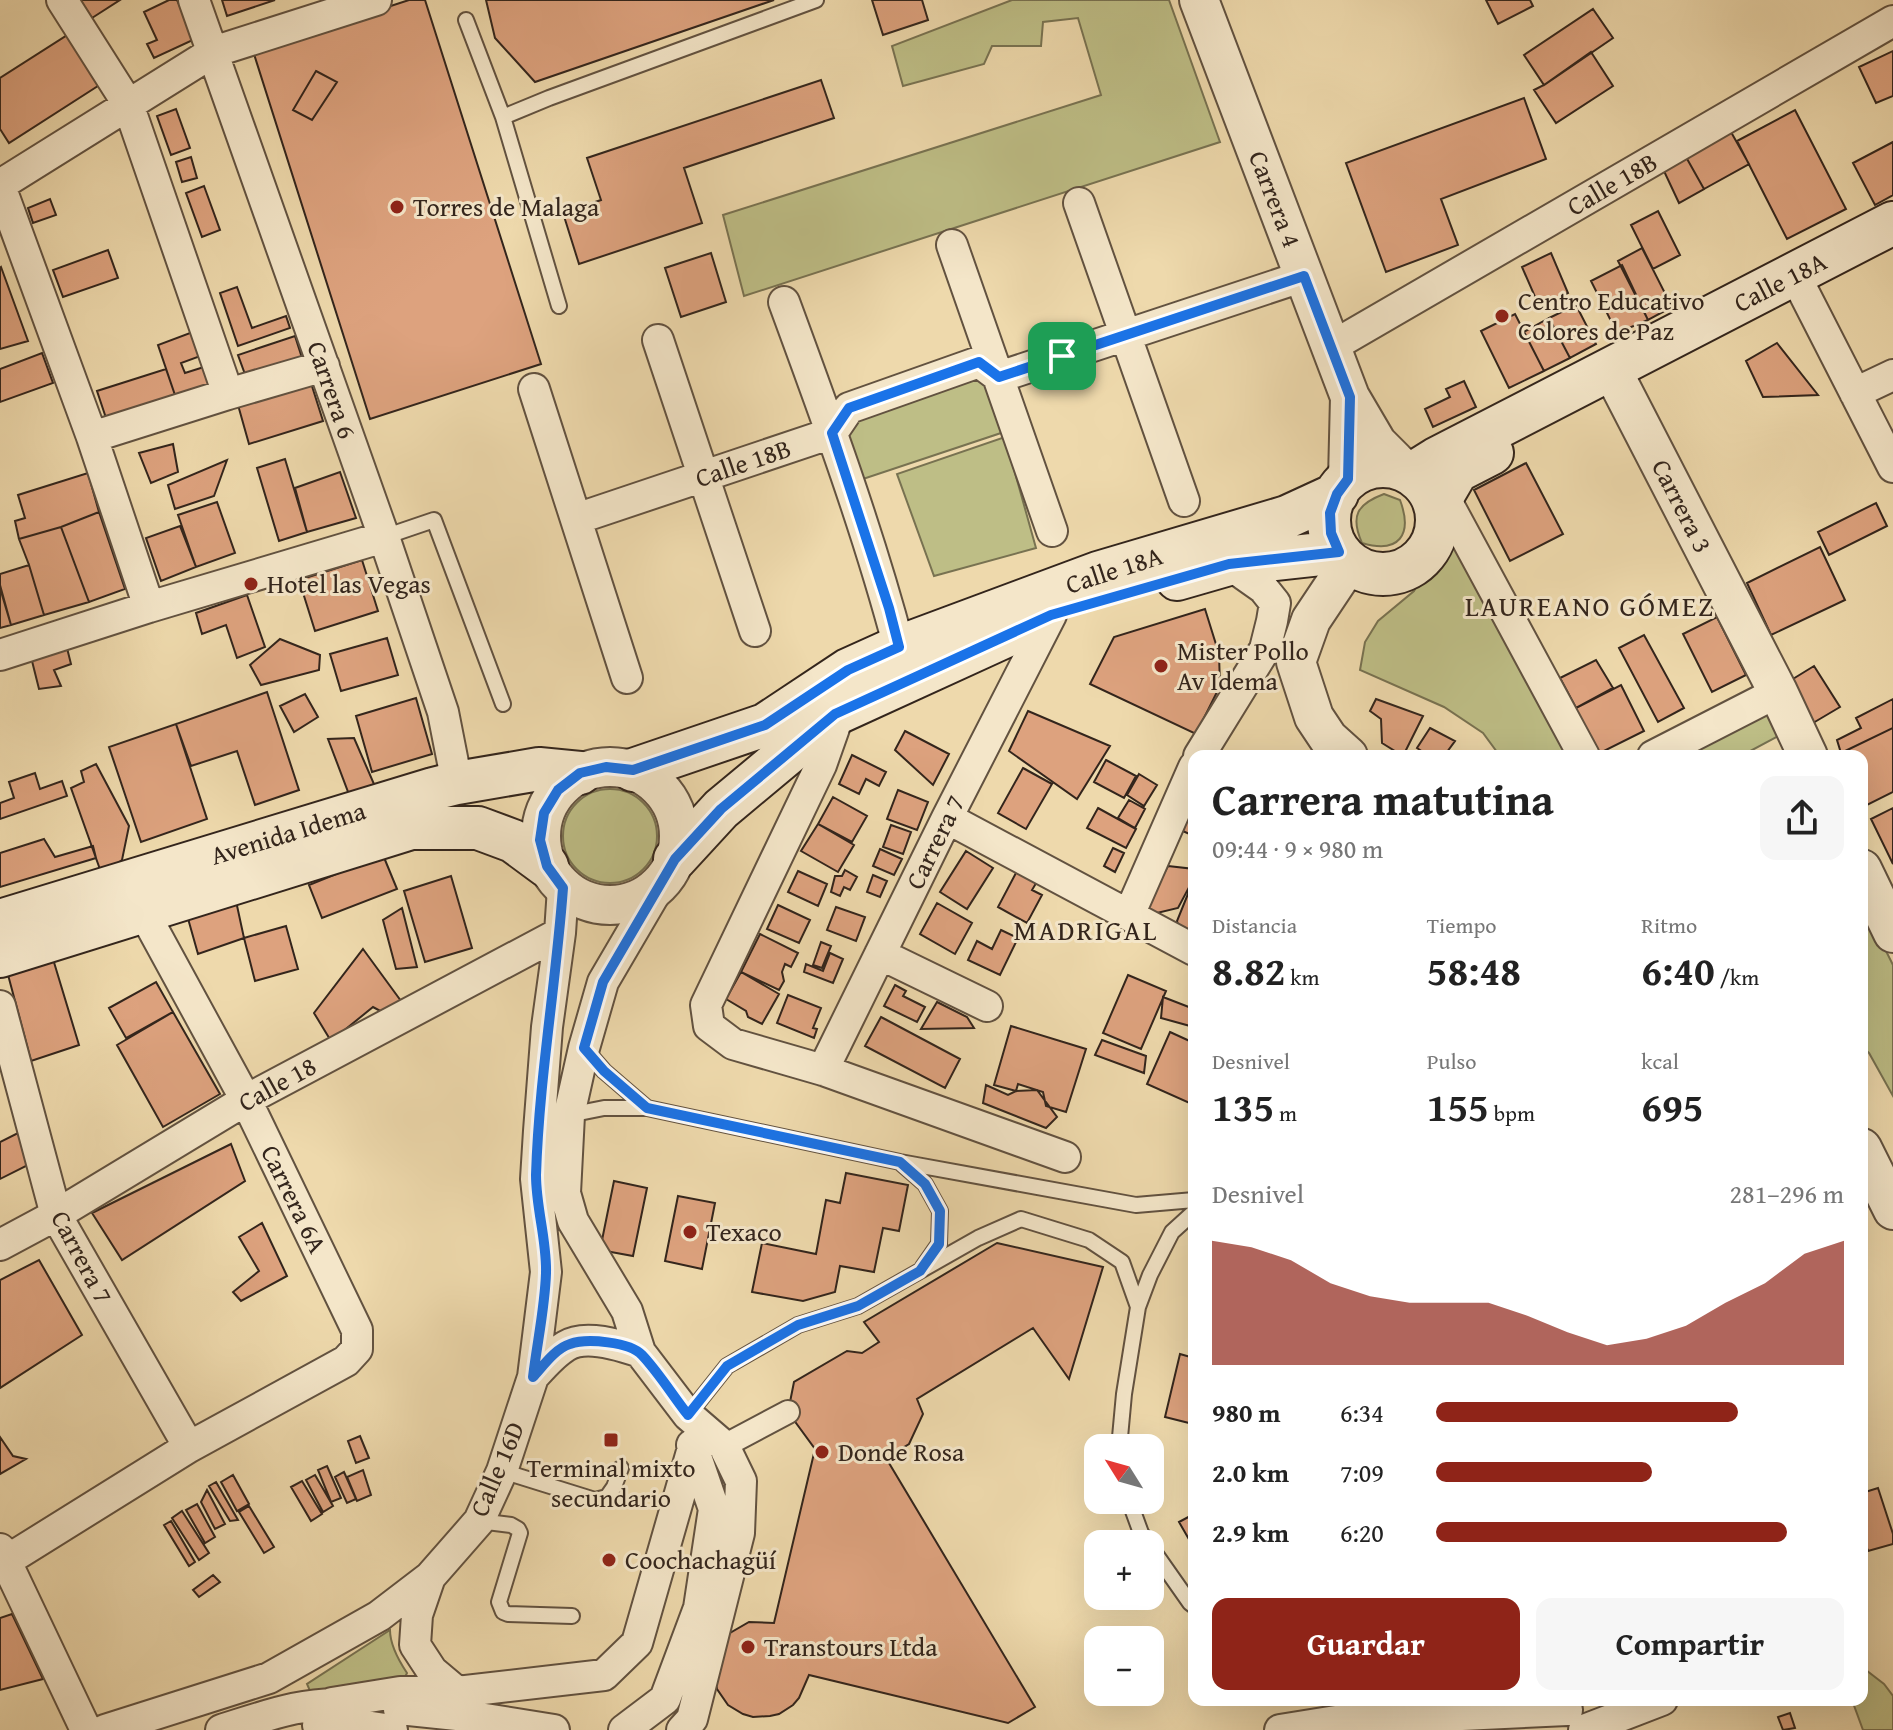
<!DOCTYPE html>
<html lang="es">
<head>
<meta charset="utf-8">
<style>
  :root { --surface:#fff; --page:#f6f6f6; --text:#222; --muted:#767676; --accent:#8f2418 }
  body { margin:0; font-family:"Gentium Book Plus",serif; background:var(--page); color:var(--text); height:100vh; display:flex; flex-direction:column; font-size:30px; white-space:nowrap }
  * { box-sizing:border-box; margin:0 }
  p { font-size:26px; color:var(--muted) }
  .icon { flex:none; width:44px; height:44px; fill:none; stroke:currentColor; stroke-width:2; stroke-linecap:round; stroke-linejoin:round }
  .map { position:relative; flex:1; overflow:hidden }
  .panel { position:absolute; left:1188px; top:750px; width:680px; height:956px; display:flex; flex-direction:column; background:var(--surface); border-radius:16px; box-shadow:0 8px 32px #0002 }
  .panel>* { flex:none }
  .needle { width:52px; rotate:307deg }
  .tools { position:absolute; left:1084px; top:1434px; display:grid; gap:16px }
  .tools a { display:grid; place-items:center; width:80px; height:80px; border-radius:16px; background:var(--surface); box-shadow:0 8px 32px #0002; font-size:40px }
  .pin { position:absolute; display:grid; place-items:center; width:68px; height:68px; color:#fff; margin:-34px; border-radius:16px; box-shadow:0 4px 12px #0006 }
  .round { display:grid; place-items:center; flex:none; width:84px; height:84px; border-radius:16px; background:var(--page) }
  .head { display:flex; align-items:center; justify-content:space-between; height:136px; padding:0 24px }
  h1 { font-size:44px; font-weight:700; line-height:60px }
  .stats { display:grid; grid-template-columns:repeat(3,1fr); gap:12px; height:136px; padding:8px 24px }
  .stats div { display:grid; align-content:center }
  .stats b { font-size:40px; font-weight:700 }
  .stats small { font-size:22px; font-weight:400 }
  .stats p { font-size:22px }
  .chart { height:224px; padding:16px 24px }
  .chart p { display:flex; justify-content:space-between }
  .chart svg { width:100%; height:144px; margin-top:8px; fill:var(--accent); opacity:.7 }
  .button { display:flex; gap:16px; margin-top:auto; padding:16px 24px }
  .button a { flex:1; height:92px; border-radius:16px; background:var(--accent); color:#fff; font-size:32px; font-weight:700; line-height:92px; text-align:center }
  .button a+a { background:var(--page); color:var(--text) }
  ul { padding:0 24px; list-style:none; font-size:26px }
  li { display:grid; grid-template-columns:128px 96px 1fr; align-items:center; height:60px }
  li i { height:20px; border-radius:10px; background:var(--accent) }
  .map>svg:first-child { display:block }
</style>
</head>
<body>
<div class="map">
<svg width="1893" height="1730" viewBox="0 0 1893 1730">
  <rect width="100%" height="100%" fill="#eed9ac"/>
  <filter id="stains"><feTurbulence type="fractalNoise" baseFrequency=".0025" numOctaves="4"/><feColorMatrix values="0 0 0 0 .2 0 0 0 0 .09 0 0 0 0 .02 0 0 0 .5 -.17"/></filter>
  <radialGradient id="worn" r=".72"><stop offset=".6" stop-color="#630" stop-opacity="0"/><stop offset="1" stop-color="#630" stop-opacity=".3"/></radialGradient>
  <path fill="#bebe86" stroke="#787251" stroke-width="2" d="M1012,0H1169L1220,142L744,296L723,215L1101,95L1078,18L1043,22L1041,46H992L984,64L903,86L892,46Z
    M989,370L1004,432L863,479L842,419Z
    M1005,437L1036,548L934,576L897,474Z
    M1384,494L1400,500C1413,535 1399,554 1362,543C1350,516 1357,504 1384,494Z
    M1458,532L1571,756H1500L1483,733L1444,707L1360,670L1365,642L1378,621L1414,591L1442,539Z
    M1770,709L1782,734L1741,756H1675Z
    M563 836a47 47 0 1 1 94 0a47 47 0 1 1-94 0Z
    M1862,903L1893,965V1096L1869,1053L1862,1047Z
    M390,1630C390,1645 399,1661 407,1673L404,1679L310,1691L307,1684Z
    M1862,1667L1884,1684L1893,1696V1730H1863L1852,1700H1862Z"/>
  <path fill="#dda27e" stroke="#33251c" stroke-width="2" d="M80,0H120L92,18Z
    M169,0H177L195,39L154,58L147,44L157,40L144,12Z
    M222,0H275L227,16Z
    M409,0H425L541,364L370,419L253,51Z
    M486,0H774L535,82L495,38Z
    M872,0H922L928,20L883,35Z
    M1486,0H1530L1533,6L1498,24Z
    M1593,9L1613,38L1544,85L1524,55Z
    M69,34L101,84L9,143L0,129V78Z
    M1893,51V96L1876,103L1859,67Z
    M1591,52L1613,86L1556,123L1534,90L1544,85Z
    M316,71L337,82L312,120L293,110Z
    M821,80L834,118L684,168L702,223L579,264L563,213L601,200L587,158Z
    M1524,98L1546,159L1441,199L1458,245L1386,272L1346,163Z
    M176,109L190,148L171,155L157,116Z
    M1795,110L1846,209L1787,239L1737,141Z
    M1731,132L1749,164L1704,189L1686,157Z
    M1893,142V195L1875,205L1853,163Z
    M191,157L197,178L182,182L176,162Z
    M1686,157L1704,189L1679,203L1663,169Z
    M204,186L220,230L202,237L186,193Z
    M50,199L56,215L33,223L28,208Z
    M1658,211L1680,255L1653,269L1631,225Z
    M1642,248L1672,307L1648,320L1618,261Z
    M108,250L118,278L63,297L53,270Z
    M711,253L726,302L681,317L665,268Z
    M1551,253L1568,293L1539,306L1522,267Z
    M1622,265L1648,320L1617,333L1591,281Z
    M1,267L28,341L0,349V268Z
    M237,287L252,328L286,316L290,328L238,346L220,293Z
    M1576,305L1596,344L1570,358L1549,318Z
    M1515,314L1544,371L1509,388L1481,331Z
    M1549,318L1570,358L1544,371L1524,332Z
    M198,330L206,354L181,363L185,373L207,366L214,386L176,398L158,345Z
    M295,336L302,358L246,377L238,355Z
    M1777,343L1818,395L1763,397L1746,361Z
    M42,353L53,383L0,402V369Z
    M166,369L176,398L107,421L97,391Z
    M1464,381L1476,407L1433,427L1425,409L1450,397L1446,389Z
    M311,383L323,421L249,444L238,405Z
    M173,444L178,472L151,483L139,453Z
    M285,459L307,532L279,541L257,468Z
    M227,460L214,496L175,509L168,485Z
    M1526,463L1563,534L1510,561L1474,490Z
    M340,472L356,518L307,532L295,488Z
    M88,473L99,512L61,527L19,539L15,521L25,518L18,495Z
    M217,502L235,553L196,567L178,515Z
    M1876,503L1887,526L1829,555L1818,532Z
    M99,512L125,589L89,602L61,527Z
    M180,526L196,567L161,581L146,538Z
    M61,527L89,602L44,615L29,565L19,539Z
    M1820,547L1845,600L1771,635L1747,583Z
    M362,560L378,611L315,631L299,580Z
    M29,565L44,615L11,625L0,588V574Z
    M0,585L11,625L0,628Z
    M247,595L265,647L237,658L226,625L202,634L196,613Z
    M1205,609L1219,654L1220,686L1196,734L1090,684L1114,637Z
    M1717,617L1746,675L1712,692L1683,634Z
    M1644,635L1684,708L1658,722L1619,648Z
    M387,638L398,675L341,691L330,654Z
    M280,639L320,655L319,670L261,685L250,665Z
    M67,648L71,664L54,670L61,686L39,689L31,657Z
    M1596,660L1613,688L1576,708L1560,678Z
    M1814,666L1840,707L1813,723L1788,682Z
    M1621,685L1644,731L1596,755L1574,709Z
    M267,692L299,790L255,805L237,751L191,766L176,724Z
    M305,694L318,717L294,732L280,706Z
    M416,698L432,754L372,772L356,716Z
    M1376,699L1423,716L1403,756L1382,743L1381,719L1370,711Z
    M1893,699V728L1841,753L1837,740L1861,728L1856,718Z
    M1028,711L1110,746L1077,799L1009,751Z
    M176,724L207,819L141,842L109,747Z
    M1430,728L1455,741L1444,756H1429L1417,748Z
    M1893,728V792L1867,805L1862,795V756H1843L1841,753Z
    M905,731L949,754L933,785L895,750Z
    M354,738L377,791L350,797L328,739Z
    M852,755L886,772L879,786L866,779L859,794L839,784Z
    M1106,760L1136,776L1124,798L1094,782Z
    M96,764L129,826L122,860L102,875L71,788L84,782L81,771Z
    M1023,768L1052,784L1026,829L998,813Z
    M35,773L40,789L62,781L67,796L0,819V803L14,798L9,782Z
    M1139,774L1157,785L1144,806L1127,795Z
    M898,790L928,802L917,830L887,819Z
    M833,797L867,816L852,842L818,824Z
    M1129,800L1145,809L1135,828L1118,818Z
    M1194,802V836L1178,829Z
    M1098,808L1136,829L1126,848L1087,828Z
    M1893,808V864L1871,819Z
    M818,824L854,845L838,872L801,851Z
    M891,825L911,832L903,854L883,847Z
    M44,839L55,857L93,846L96,858L0,887V853Z
    M1113,848L1124,853L1115,872L1104,866Z
    M880,849L902,859L894,875L873,866Z
    M966,851L993,868L967,909L940,892Z
    M383,855L397,889L322,918L309,885Z
    M1168,866L1194,869V878L1178,908L1157,913L1145,908Z
    M1018,869L1038,880L1032,890L1042,895L1027,923L998,907Z
    M845,870L857,877L850,890L844,887L840,896L831,892L835,876H842Z
    M798,871L827,884L818,906L788,892Z
    M873,875L887,881L880,897L867,892Z
    M451,876L472,948L425,962L404,891Z
    M1194,879V938L1180,934L1177,921Z
    M236,901L244,938L198,954L187,915Z
    M937,903L972,923L955,954L920,934Z
    M778,905L810,920L799,943L767,929Z
    M836,907L865,917L856,941L827,930Z
    M402,908L417,967L396,969L383,920Z
    M286,926L298,969L255,981L244,938Z
    M1001,930L1018,938L1000,975L968,960L977,941L992,949Z
    M760,934L798,953L791,967L785,964L782,972L784,981L779,990L741,972Z
    M821,942L831,946L822,968L813,965Z
    M363,949L401,1001L384,1013L373,1007L331,1041L314,1013Z
    M830,953L843,959L833,983L804,972L806,964L823,971Z
    M53,959L79,1045L31,1061L7,971Z
    M741,972L779,994L762,1024L748,1017L746,1011L726,999Z
    M1128,975L1166,991L1141,1049L1103,1033Z
    M156,982L173,1012L126,1038L109,1008Z
    M895,985L906,991L903,996L925,1007L917,1022L884,1006Z
    M788,995L821,1008L813,1028L817,1029L814,1038L777,1023Z
    M1163,997L1194,1009V1029L1190,1026L1161,1018Z
    M937,1002L967,1017L974,1028L921,1029Z
    M173,1012L220,1094L163,1127L117,1045Z
    M881,1017L960,1059L945,1088L865,1046Z
    M1011,1026L1086,1049L1066,1112L1046,1106L1043,1092L1018,1084L1016,1091L994,1085Z
    M1170,1032L1194,1043V1105L1147,1084Z
    M1102,1040L1146,1056L1144,1073L1095,1055Z
    M986,1085L1008,1095L1016,1091L1037,1090L1057,1117L1046,1128L983,1103Z
    M22,1131L30,1164L0,1179V1142Z
    M231,1144L245,1181L122,1260L92,1213Z
    M846,1173L908,1185L899,1231L883,1228L874,1272L840,1266L835,1292L803,1301L752,1292L762,1243L816,1254L826,1200L840,1203Z
    M614,1181L647,1188L633,1256L600,1250Z
    M678,1196L715,1203L702,1269L665,1261Z
    M262,1223L287,1276L241,1301L233,1292L259,1271L239,1237Z
    M997,1243L1103,1267L1069,1379L1033,1328L917,1399L923,1414L909,1444L886,1458L1035,1707L1008,1723L809,1675L799,1698L793,1705L779,1714L770,1716L753,1717L743,1714L728,1705L717,1689L713,1670L717,1650L730,1633L749,1622L774,1623L815,1449L788,1412L794,1382L847,1351L862,1353L879,1342L864,1322Z
    M39,1260L82,1335L0,1388V1280Z
    M1180,1354L1194,1358V1403L1189,1423L1165,1417Z
    M360,1436L369,1458L356,1463L348,1441Z
    M0,1437L13,1456L26,1459L0,1474Z
    M327,1466L341,1498L331,1502L318,1470Z
    M363,1470L371,1495L357,1501L347,1477Z
    M344,1472L356,1499L347,1503L335,1477Z
    M233,1475L249,1504L237,1511L221,1482Z
    M315,1475L333,1506L323,1512L306,1480Z
    M302,1481L322,1514L311,1521L291,1487Z
    M216,1482L238,1520L230,1521L209,1486Z
    M1878,1488L1893,1534V1544L1868,1551L1862,1533V1493Z
    M207,1490L225,1524L215,1529L201,1502Z
    M197,1504L215,1537L205,1543L186,1510Z
    M249,1506L274,1547L264,1553L239,1512Z
    M182,1511L209,1553L199,1560L172,1518Z
    M1194,1514V1548L1179,1522Z
    M171,1521L195,1562L189,1566L164,1525Z
    M213,1575L220,1582L199,1597L193,1590Z
    M12,1614L43,1679L0,1690V1618Z
    M1790,1713L1795,1728L1783,1730L1778,1717Z"/>
  <g fill="none" stroke-linecap="round" stroke-linejoin="round">
    <g stroke="#625240" stroke-width="18">
      <path id="service" d="M466,20L503,117
        M559,306L503,117L549,98L816,0
        M384,537L434,520L503,704
        M584,1048L604,1071L647,1108
        M569,1115L604,1108H647L900,1162L1136,1205L1194,1200
        M902,1164L925,1184L940,1211L939,1244L923,1267
        M1138,1307L1150,1275L1172,1232L1194,1212
        M688,1415L727,1366L798,1325L858,1306L978,1238L1021,1219L1089,1240L1122,1262L1138,1307L1124,1394L1119,1448
        M502,1471L595,1500L607,1497L614,1487L621,1468
        M1129,1500L1141,1533L1149,1544
        M479,1521L511,1525L518,1529L520,1533L499,1602L503,1612L508,1614L572,1616
        M1150,1546L1190,1603L1194,1606"/>
    </g>
    <g stroke="#625240" stroke-width="26">
      <path id="pedestrian" d="M724,1446L788,1412"/>
    </g>
    <g stroke="#625240" stroke-width="34">
      <path id="minor" d="M62,0L128,104L228,394
        M194,0L384,537L443,712L457,783
        M0,185L213,52L376,0
        M0,186L92,437L149,607
        M1079,203L1184,501
        M952,245L1052,531
        M1804,293L1893,467
        M784,302C826,416 868,530 899,647
        M658,340L755,631
        M1331,347L1893,21
        M534,389L627,678
        M1855,393L1893,375
        M92,437L228,394L324,366
        M1443,495L1584,756
        M576,519L832,433L849,408L979,362L999,377L1304,276
        M0,655L149,607L384,537
        M835,714L834,728L821,765L706,1005L709,1026L733,1044L823,1070L1065,1157
        M1199,756L1265,649L1272,621L1275,603L1263,588L1229,564
        M1653,756L1778,692
        M947,818L1194,950
        M661,883L603,982L584,1048L569,1115L565,1193L573,1221L627,1311L640,1352L688,1415L724,1446L741,1481L739,1533L692,1719L682,1730
        M1129,915L1194,767
        M880,954L987,1006
        M0,1006L56,1215L189,1447
        M823,1070L947,818L1051,615
        M0,1245L56,1215L246,1100L560,933
        M533,1377C543,1366 553,1354 566,1346C585,1334 620,1345 640,1352
        M0,1549L86,1730
        M0,1562L6,1561L189,1447L346,1361L357,1349V1330L246,1100L144,913
        M430,1577L417,1615L415,1645L432,1671L457,1692
        M332,1703L400,1692H457L604,1675L637,1643L693,1448
        M399,1709L466,1716L554,1730
        M318,1725L338,1722L392,1730
        M105,1730L269,1678L379,1616L430,1577L479,1521L502,1471L533,1377L546,1272L536,1179L539,1131L547,1027L560,933L563,888
        M221,1730C263,1717 306,1700 351,1705
        M624,1730L665,1699L699,1608L714,1509L692,1445
        M1280,1730L1336,1721L1567,1710
        M1584,1730L1662,1700"/>
    </g>
    <g stroke="#625240" stroke-width="42">
      <path id="tertiary" d="M1199,0L1350,397L1377,443L1403,469
        M1619,384L1778,692L1808,756
        M1348,479L1350,397
        M1348,756L1328,738L1314,717L1296,662L1311,620L1349,563
        M541 836a69 69 0 1 1 138 0a69 69 0 1 1-138 0Z
        M1862,869L1893,933
        M1862,1148L1893,1210"/>
    </g>
    <g stroke="#33251c" stroke-width="46">
      <path id="secondary" d="M1329 520a54 54 0 1 1 108 0a54 54 0 1 1-108 0Z
        M1412,474L1436,459L1893,223
        M1438,519L1443,495L1457,471L1492,453
        M1177,579L1229,564L1339,552
        M633,770L765,725L848,670L899,647L1098,573L1287,517L1337,494
        M675,859L721,809L835,714L1023,628
        M0,921L433,789L457,783L539,769L580,773
        M0,956L411,828H478L513,841L547,866"/>
    </g>
    <use href="#service" stroke="#f4e6c9" stroke-width="14"/>
    <use href="#pedestrian" stroke="#f4e6c9" stroke-width="22"/>
    <use href="#minor" stroke="#f4e6c9" stroke-width="30"/>
    <use href="#tertiary" stroke="#f4e6c9" stroke-width="38"/>
    <use href="#secondary" stroke="#f4e6c9" stroke-width="42"/>
  </g>
  <g fill="none" stroke-linecap="round" stroke-linejoin="round">
    <g stroke="#fff" stroke-width="16">
      <path id="route" d="M1304,276L1350,397L1348,479L1337,494L1330,513L1331,533L1339,552L1229,564L1051,615L835,714L721,809L675,859L603,982L584,1048L604,1071L647,1108L900,1162L925,1184L940,1211L939,1244L920,1271L858,1306L798,1325L727,1366L688,1415C673,1396 659,1373 642,1355C630,1342 587,1338 570,1344C556,1348 543,1366 533,1377C537,1343 545,1307 546,1273C547,1241 536,1208 536,1175C539,1079 556,984 563,888L547,866L540,840L544,813L558,790L580,773L606,767L633,770L765,725L848,670L899,647L889,608L832,433L849,408L979,362L999,377Z"/>
    </g>
    <use href="#route" stroke="#1a73e8" stroke-width="10"/>
  </g>
  <g fill="#8f2418" stroke="#f4e6c9" stroke-width="3">
    <circle cx="397" cy="207" r="8"/>
    <circle cx="1502" cy="316" r="8"/>
    <circle cx="251" cy="584" r="8"/>
    <circle cx="1161" cy="666" r="8"/>
    <circle cx="690" cy="1232" r="8"/>
    <rect x="603" y="1432" width="16" height="16" rx="4"/>
    <circle cx="822" cy="1452" r="8"/>
    <circle cx="609" cy="1560" r="8"/>
    <circle cx="748" cy="1647" r="8"/>
  </g>
  <g text-anchor="middle" stroke-width="6" stroke-linejoin="round" paint-order="stroke">
    <g font-size="26" fill="#33251c" stroke="#f4e6c9">
      <text transform="translate(1612 184) rotate(-30)" y="9">Calle 18B</text>
      <text transform="translate(1275 199) rotate(69)" y="9">Carrera 4</text>
      <text transform="translate(1780 282) rotate(-27)" y="9">Calle 18A</text>
      <text transform="translate(332 390) rotate(71)" y="9">Carrera 6</text>
      <text transform="translate(743 463) rotate(-19)" y="9">Calle 18B</text>
      <text transform="translate(1682 506) rotate(63)" y="9">Carrera 3</text>
      <text transform="translate(1114 570) rotate(-18)" y="9">Calle 18A</text>
      <text transform="translate(288 833) rotate(-17)" y="9">Avenida Idema</text>
      <text transform="translate(935 842) rotate(-64)" y="9">Carrera 7</text>
      <text transform="translate(277 1084) rotate(-29)" y="9">Calle 18</text>
      <text transform="translate(294 1199) rotate(64)" y="9">Carrera 6A</text>
      <text transform="translate(82 1257) rotate(62)" y="9">Carrera 7</text>
      <text transform="translate(497 1469) rotate(-67)" y="9">Calle 16D</text>
    </g>
    <g font-size="26" fill="#33251c" stroke="#f4e6c9" text-anchor="start">
      <text x="413" y="216">Torres de Malaga</text>
      <text x="1518" y="310">Centro Educativo<tspan x="1518" dy="30">Colores de Paz</tspan></text>
      <text x="267" y="593">Hotel las Vegas</text>
      <text x="1177" y="660">Mister Pollo<tspan x="1177" dy="30">Av Idema</tspan></text>
      <text x="706" y="1241">Texaco</text>
      <text x="838" y="1461">Donde Rosa</text>
      <text x="611" y="1477" text-anchor="middle">Terminal mixto<tspan x="611" dy="30">secundario</tspan></text>
      <text x="625" y="1569">Coochachagüí</text>
      <text x="764" y="1656">Transtours Ltda</text>
    </g>
    <g font-size="28" letter-spacing="2" fill="#33251c" stroke="#f4e6c9">
      <text x="1590" y="616">LAUREANO GÓMEZ</text>
      <text x="1086" y="940">MADRIGAL</text>
    </g>
  </g>
  <rect width="100%" height="100%" filter="url(#stains)"/>
  <rect width="100%" height="100%" fill="url(#worn)"/>
</svg>
<div class="tools">
<a><svg class="needle" viewBox="-14 -14 28 28"><path d="M0-13l5 13h-10z" fill="#e53935"/><path d="M0 13l5-13h-10z" fill="#767676"/></svg></a>
<a>+</a>
<a>−</a>
</div>
<div class="pin" style="left:1062px;top:356px;background:#1e9e55"><svg class="icon" aria-label="arrive" viewBox="0 0 24 24"><path d="M6 21V4h12l-3 4 3 4H6"/></svg></div>
<section class="panel">
<div class="head"><div><h1>Carrera matutina</h1><p>09:44 · 9 × 980 m</p></div><a class="round"><svg class="icon" aria-label="share" viewBox="0 0 24 24"><path d="M12 15V3M7 8l5-5 5 5M5 13v7h14v-7"/></svg></a></div>
<div class="stats">
<div><p>Distancia</p><b>8.82<small> km</small></b></div>
<div><p>Tiempo</p><b>58:48</b></div>
<div><p>Ritmo</p><b>6:40<small> /km</small></b></div>
</div>
<div class="stats">
<div><p>Desnivel</p><b>135<small> m</small></b></div>
<div><p>Pulso</p><b>155<small> bpm</small></b></div>
<div><p>kcal</p><b>695</b></div>
</div>
<div class="chart"><p><span>Desnivel</span>281–296 m</p>
<svg viewBox="0 0 160 44" preserveAspectRatio="none"><path d="M0 44V6L10 8L20 12L30 19L40 23L50 25L60 25L70 25L80 29L90 34L100 38L110 36L120 32L130 25L140 19L150 10L160 6V44z"/></svg>
</div>
<ul>
<li><b>980 m</b>6:34<i style="width:74%"></i></li>
<li><b>2.0 km</b>7:09<i style="width:53%"></i></li>
<li><b>2.9 km</b>6:20<i style="width:86%"></i></li>
</ul>
<div class="button"><a>Guardar</a><a>Compartir</a></div>
</section>
</div>
</body>
</html>
